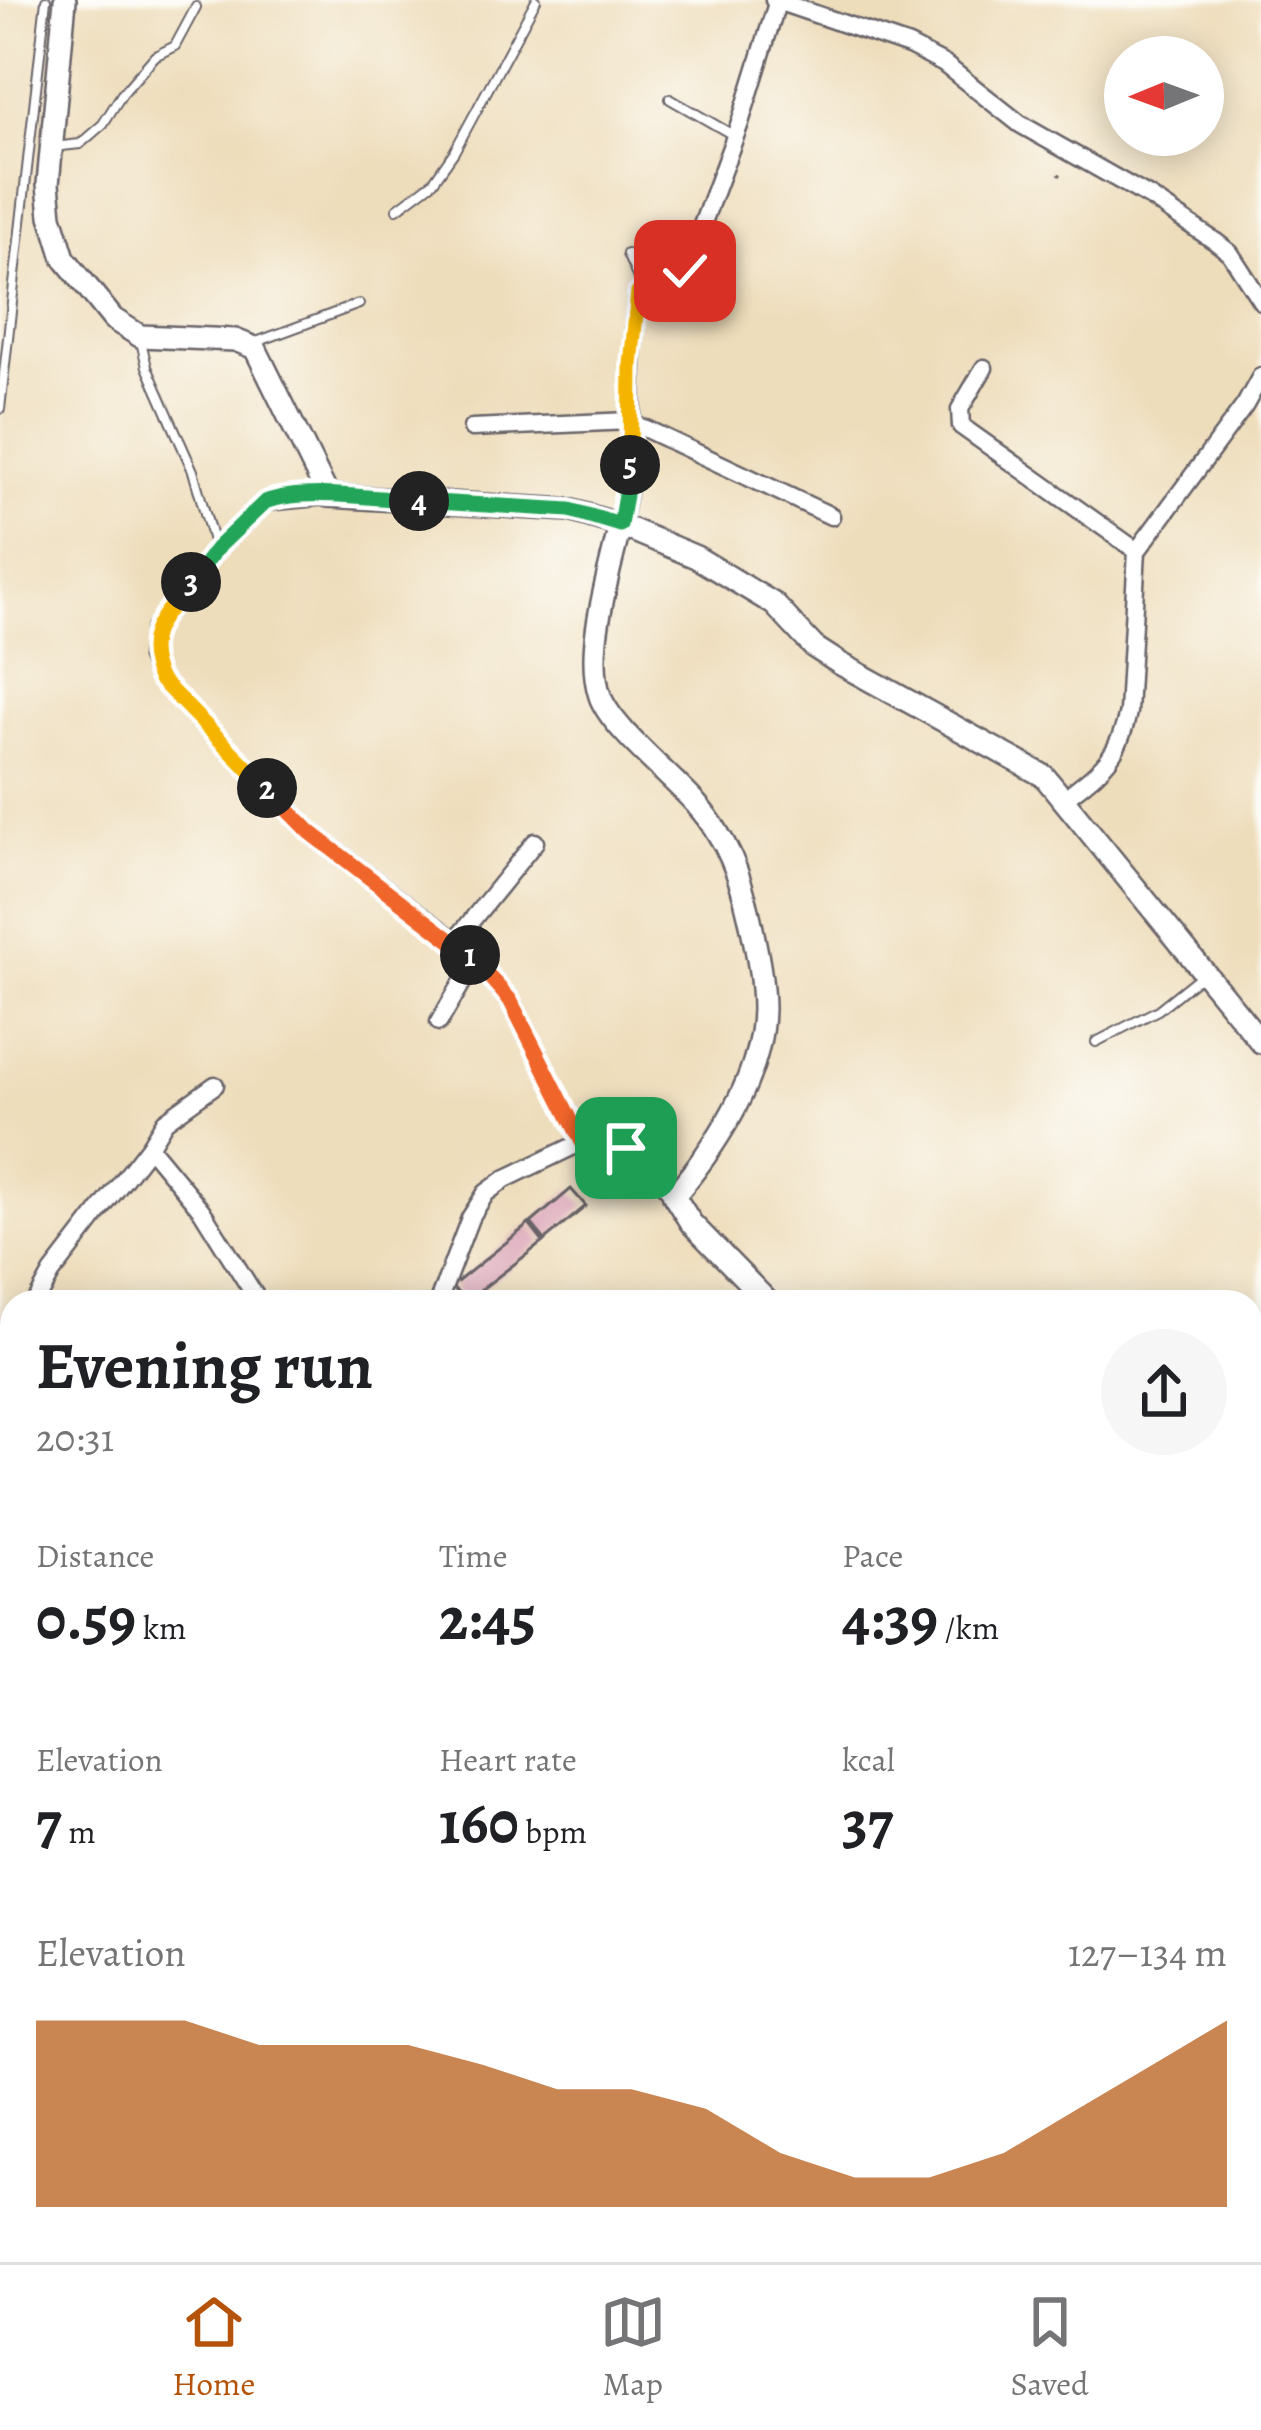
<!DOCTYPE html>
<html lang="en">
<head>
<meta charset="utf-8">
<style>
  :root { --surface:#fff; --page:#f6f6f6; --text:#202124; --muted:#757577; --line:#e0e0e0; --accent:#b45309 }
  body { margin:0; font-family:Alegreya,serif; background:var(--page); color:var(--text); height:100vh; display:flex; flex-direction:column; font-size:45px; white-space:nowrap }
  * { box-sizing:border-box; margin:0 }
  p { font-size:39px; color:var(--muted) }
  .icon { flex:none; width:66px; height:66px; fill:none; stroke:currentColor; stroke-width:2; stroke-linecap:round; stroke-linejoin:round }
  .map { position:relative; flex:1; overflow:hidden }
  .details { position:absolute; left:0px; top:1290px; width:1263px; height:972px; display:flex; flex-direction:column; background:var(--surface); border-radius:36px 36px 0 0; box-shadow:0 6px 30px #0003 }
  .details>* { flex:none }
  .needle { width:78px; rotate:269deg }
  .tools { position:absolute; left:1104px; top:36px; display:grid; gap:24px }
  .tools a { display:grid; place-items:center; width:120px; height:120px; border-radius:50%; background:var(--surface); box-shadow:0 6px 30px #0003; font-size:60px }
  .pin { position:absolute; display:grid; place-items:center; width:102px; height:102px; color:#fff; margin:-51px; border-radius:24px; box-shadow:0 6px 18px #0006 }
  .km { position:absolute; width:60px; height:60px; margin:-30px; border-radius:50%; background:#222; color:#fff; font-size:33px; line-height:60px; text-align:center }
  .round { display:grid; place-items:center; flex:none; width:126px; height:126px; border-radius:63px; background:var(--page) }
  .head { display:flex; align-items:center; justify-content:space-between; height:204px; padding:0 36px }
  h1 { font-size:66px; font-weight:700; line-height:90px }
  .stats { display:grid; grid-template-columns:repeat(3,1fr); gap:18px; height:204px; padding:12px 36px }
  .stats div { display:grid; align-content:center }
  .stats b { font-size:60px; font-weight:700 }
  .stats small { font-size:33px; font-weight:400 }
  .stats p { font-size:33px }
  .chart { height:336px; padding:24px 36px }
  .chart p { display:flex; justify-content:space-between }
  .chart svg { width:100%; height:216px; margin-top:12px; fill:var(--accent); opacity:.7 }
  .dock { display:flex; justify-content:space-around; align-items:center; height:168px; border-top:3px solid var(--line); background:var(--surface); font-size:33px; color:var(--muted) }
  .dock a { display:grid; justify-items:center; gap:6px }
  .dock .active { color:var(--accent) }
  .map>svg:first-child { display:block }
</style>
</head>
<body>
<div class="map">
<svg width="1261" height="2262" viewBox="0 0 1261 2262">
  <rect width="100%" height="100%" fill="#fdfcf7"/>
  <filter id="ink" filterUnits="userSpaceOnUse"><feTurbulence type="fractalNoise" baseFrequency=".00833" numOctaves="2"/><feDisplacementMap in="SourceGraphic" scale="24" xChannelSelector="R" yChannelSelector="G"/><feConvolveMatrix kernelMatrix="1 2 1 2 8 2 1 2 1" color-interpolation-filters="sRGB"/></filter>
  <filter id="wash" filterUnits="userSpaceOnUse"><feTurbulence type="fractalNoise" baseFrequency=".004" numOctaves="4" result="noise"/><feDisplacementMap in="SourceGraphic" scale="48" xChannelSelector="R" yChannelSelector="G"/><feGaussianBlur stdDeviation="2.7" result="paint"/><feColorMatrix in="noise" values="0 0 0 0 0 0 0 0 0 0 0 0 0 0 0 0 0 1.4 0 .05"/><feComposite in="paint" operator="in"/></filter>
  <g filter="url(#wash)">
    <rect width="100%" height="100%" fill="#edb"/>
    <g id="blocks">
      <path fill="#dca6b8" d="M571,1189L586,1206L545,1240L531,1223Z
        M529,1224L543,1242L465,1302L452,1286Z"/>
    </g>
  </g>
  <g filter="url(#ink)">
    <use href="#blocks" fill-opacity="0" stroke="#696368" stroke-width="3"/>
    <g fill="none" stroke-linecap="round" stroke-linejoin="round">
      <g stroke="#696368" stroke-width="12">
        <path id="service" d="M670,99L733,135
          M53,147L80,144L103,124L122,94L155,56L175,46L196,7
          M397,209L433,182L454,152L536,0
          M627,254L642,287
          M140,337L147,367L193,471L215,548
          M251,344L359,304
          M0,409L46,0
          M1096,1042L1158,1010L1203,974"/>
      </g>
      <g stroke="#696368" stroke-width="21">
        <path id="minor" d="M774,0L909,46L944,64L1020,124L1151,198L1216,242L1230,253L1261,301
          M984,368L960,409L961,426L1137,551
          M630,424L646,429L831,516
          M472,428L630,421
          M328,496L265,502L216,549L154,630L150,658L159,678L310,832L455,941L510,1000L582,1142
          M620,525C641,451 626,369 638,293C653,281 672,289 685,271L740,123L778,0
          M1064,799C1100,770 1118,760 1128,712L1137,551L1245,405L1261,376
          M455,941L535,842
          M439,1022L475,961
          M149,1147L165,1121L215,1085
          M36,1302L52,1273L149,1147L202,1211L259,1302
          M438,1302L470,1218L486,1193L505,1179L582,1142L637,1153L674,1196
          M0,1374L12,1354
          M1251,1405L1261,1453
          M0,1413L12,1418
          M0,1646L12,1618
          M0,1862L12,1848
          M0,2222L12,2225
          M74,2250L101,2262
          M263,2250L295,2262
          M333,2262L338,2250
          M542,2262V2250"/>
      </g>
      <g stroke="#696368" stroke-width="26">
        <path id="tertiary" d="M65,0L48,184L51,216L64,258L113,319L140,336L235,340L255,348L328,496L570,510L620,525L696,557L774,604L814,647L839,663L1044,776L1261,1042
          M620,525C610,572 584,649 600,696C611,728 672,776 697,805C727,839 740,874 750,919C756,948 763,979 763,1009C762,1077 716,1146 674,1196L691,1223L768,1302
          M1251,2248L1261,2252"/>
      </g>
      <g stroke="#696368" stroke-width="32">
        <path id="trunk" d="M1251,1364L1261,1360
          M0,1559L12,1563"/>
      </g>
      <path stroke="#696368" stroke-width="3" stroke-dasharray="3 9" stroke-linecap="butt" d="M1059,176L1066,167"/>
      <use href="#service" stroke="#fff" stroke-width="8"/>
      <use href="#minor" stroke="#fff" stroke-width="16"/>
      <use href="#tertiary" stroke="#fff" stroke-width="21"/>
      <use href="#trunk" stroke="#fff" stroke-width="27"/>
    </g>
  </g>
  <g fill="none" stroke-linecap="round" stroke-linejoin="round" filter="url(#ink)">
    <g stroke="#fff" stroke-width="24">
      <path id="split-1" d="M470,955L510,1000L582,1142L626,1148"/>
    </g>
    <g stroke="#fff" stroke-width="24">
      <path id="split-2" d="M267,788L310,832L470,955"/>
    </g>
    <g stroke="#fff" stroke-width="24">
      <path id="split-3" d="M191,582C165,615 139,634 159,678L267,788"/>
    </g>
    <g stroke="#fff" stroke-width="24">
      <path id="split-4" d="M191,582L216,549L265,502C305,487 375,499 419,501"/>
    </g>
    <g stroke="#fff" stroke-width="24">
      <path id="split-5" d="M419,501L570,510L620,525L630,465"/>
    </g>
    <g stroke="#fff" stroke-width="24">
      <path id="split-6" d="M630,465L631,365L638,293C653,281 672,289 685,271"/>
    </g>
    <use href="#split-1" stroke="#f0652b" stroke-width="15"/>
    <use href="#split-2" stroke="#f0652b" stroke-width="15"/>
    <use href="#split-3" stroke="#f5b400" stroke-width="15"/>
    <use href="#split-4" stroke="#22a559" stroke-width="15"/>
    <use href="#split-5" stroke="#22a559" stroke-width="15"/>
    <use href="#split-6" stroke="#f5b400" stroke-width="15"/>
  </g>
</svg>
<div class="tools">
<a><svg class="needle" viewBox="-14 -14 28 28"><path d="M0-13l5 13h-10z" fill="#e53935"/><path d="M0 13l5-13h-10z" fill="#757577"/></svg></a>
</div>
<div class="pin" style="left:626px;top:1148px;background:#1e9e55"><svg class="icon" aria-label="arrive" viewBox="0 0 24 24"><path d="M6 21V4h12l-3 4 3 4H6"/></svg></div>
<div class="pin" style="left:685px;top:271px;background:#d93025"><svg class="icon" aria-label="check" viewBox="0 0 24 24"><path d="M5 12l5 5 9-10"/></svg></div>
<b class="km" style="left:470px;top:955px">1</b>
<b class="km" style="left:267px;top:788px">2</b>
<b class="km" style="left:191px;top:582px">3</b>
<b class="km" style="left:419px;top:501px">4</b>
<b class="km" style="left:630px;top:465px">5</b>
<section class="details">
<div class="head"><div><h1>Evening run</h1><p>20:31</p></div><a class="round"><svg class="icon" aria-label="share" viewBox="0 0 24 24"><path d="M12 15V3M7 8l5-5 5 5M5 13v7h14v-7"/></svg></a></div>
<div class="stats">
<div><p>Distance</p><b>0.59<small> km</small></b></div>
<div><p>Time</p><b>2:45</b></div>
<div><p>Pace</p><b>4:39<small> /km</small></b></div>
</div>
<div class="stats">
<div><p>Elevation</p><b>7<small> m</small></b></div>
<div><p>Heart rate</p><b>160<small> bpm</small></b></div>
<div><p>kcal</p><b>37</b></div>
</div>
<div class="chart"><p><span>Elevation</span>127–134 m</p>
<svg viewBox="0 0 160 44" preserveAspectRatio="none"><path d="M0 44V6L10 6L20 6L30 11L40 11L50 11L60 15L70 20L80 20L90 24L100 33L110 38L120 38L130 33L140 24L150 15L160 6V44z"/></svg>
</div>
</section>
</div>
<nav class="dock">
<a class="active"><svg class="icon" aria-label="home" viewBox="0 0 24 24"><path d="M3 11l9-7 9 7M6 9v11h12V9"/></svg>Home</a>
<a><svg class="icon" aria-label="map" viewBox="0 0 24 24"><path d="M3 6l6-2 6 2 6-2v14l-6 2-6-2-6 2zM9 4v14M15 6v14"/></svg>Map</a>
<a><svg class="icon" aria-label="saved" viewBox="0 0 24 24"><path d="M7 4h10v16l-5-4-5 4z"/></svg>Saved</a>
</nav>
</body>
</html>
